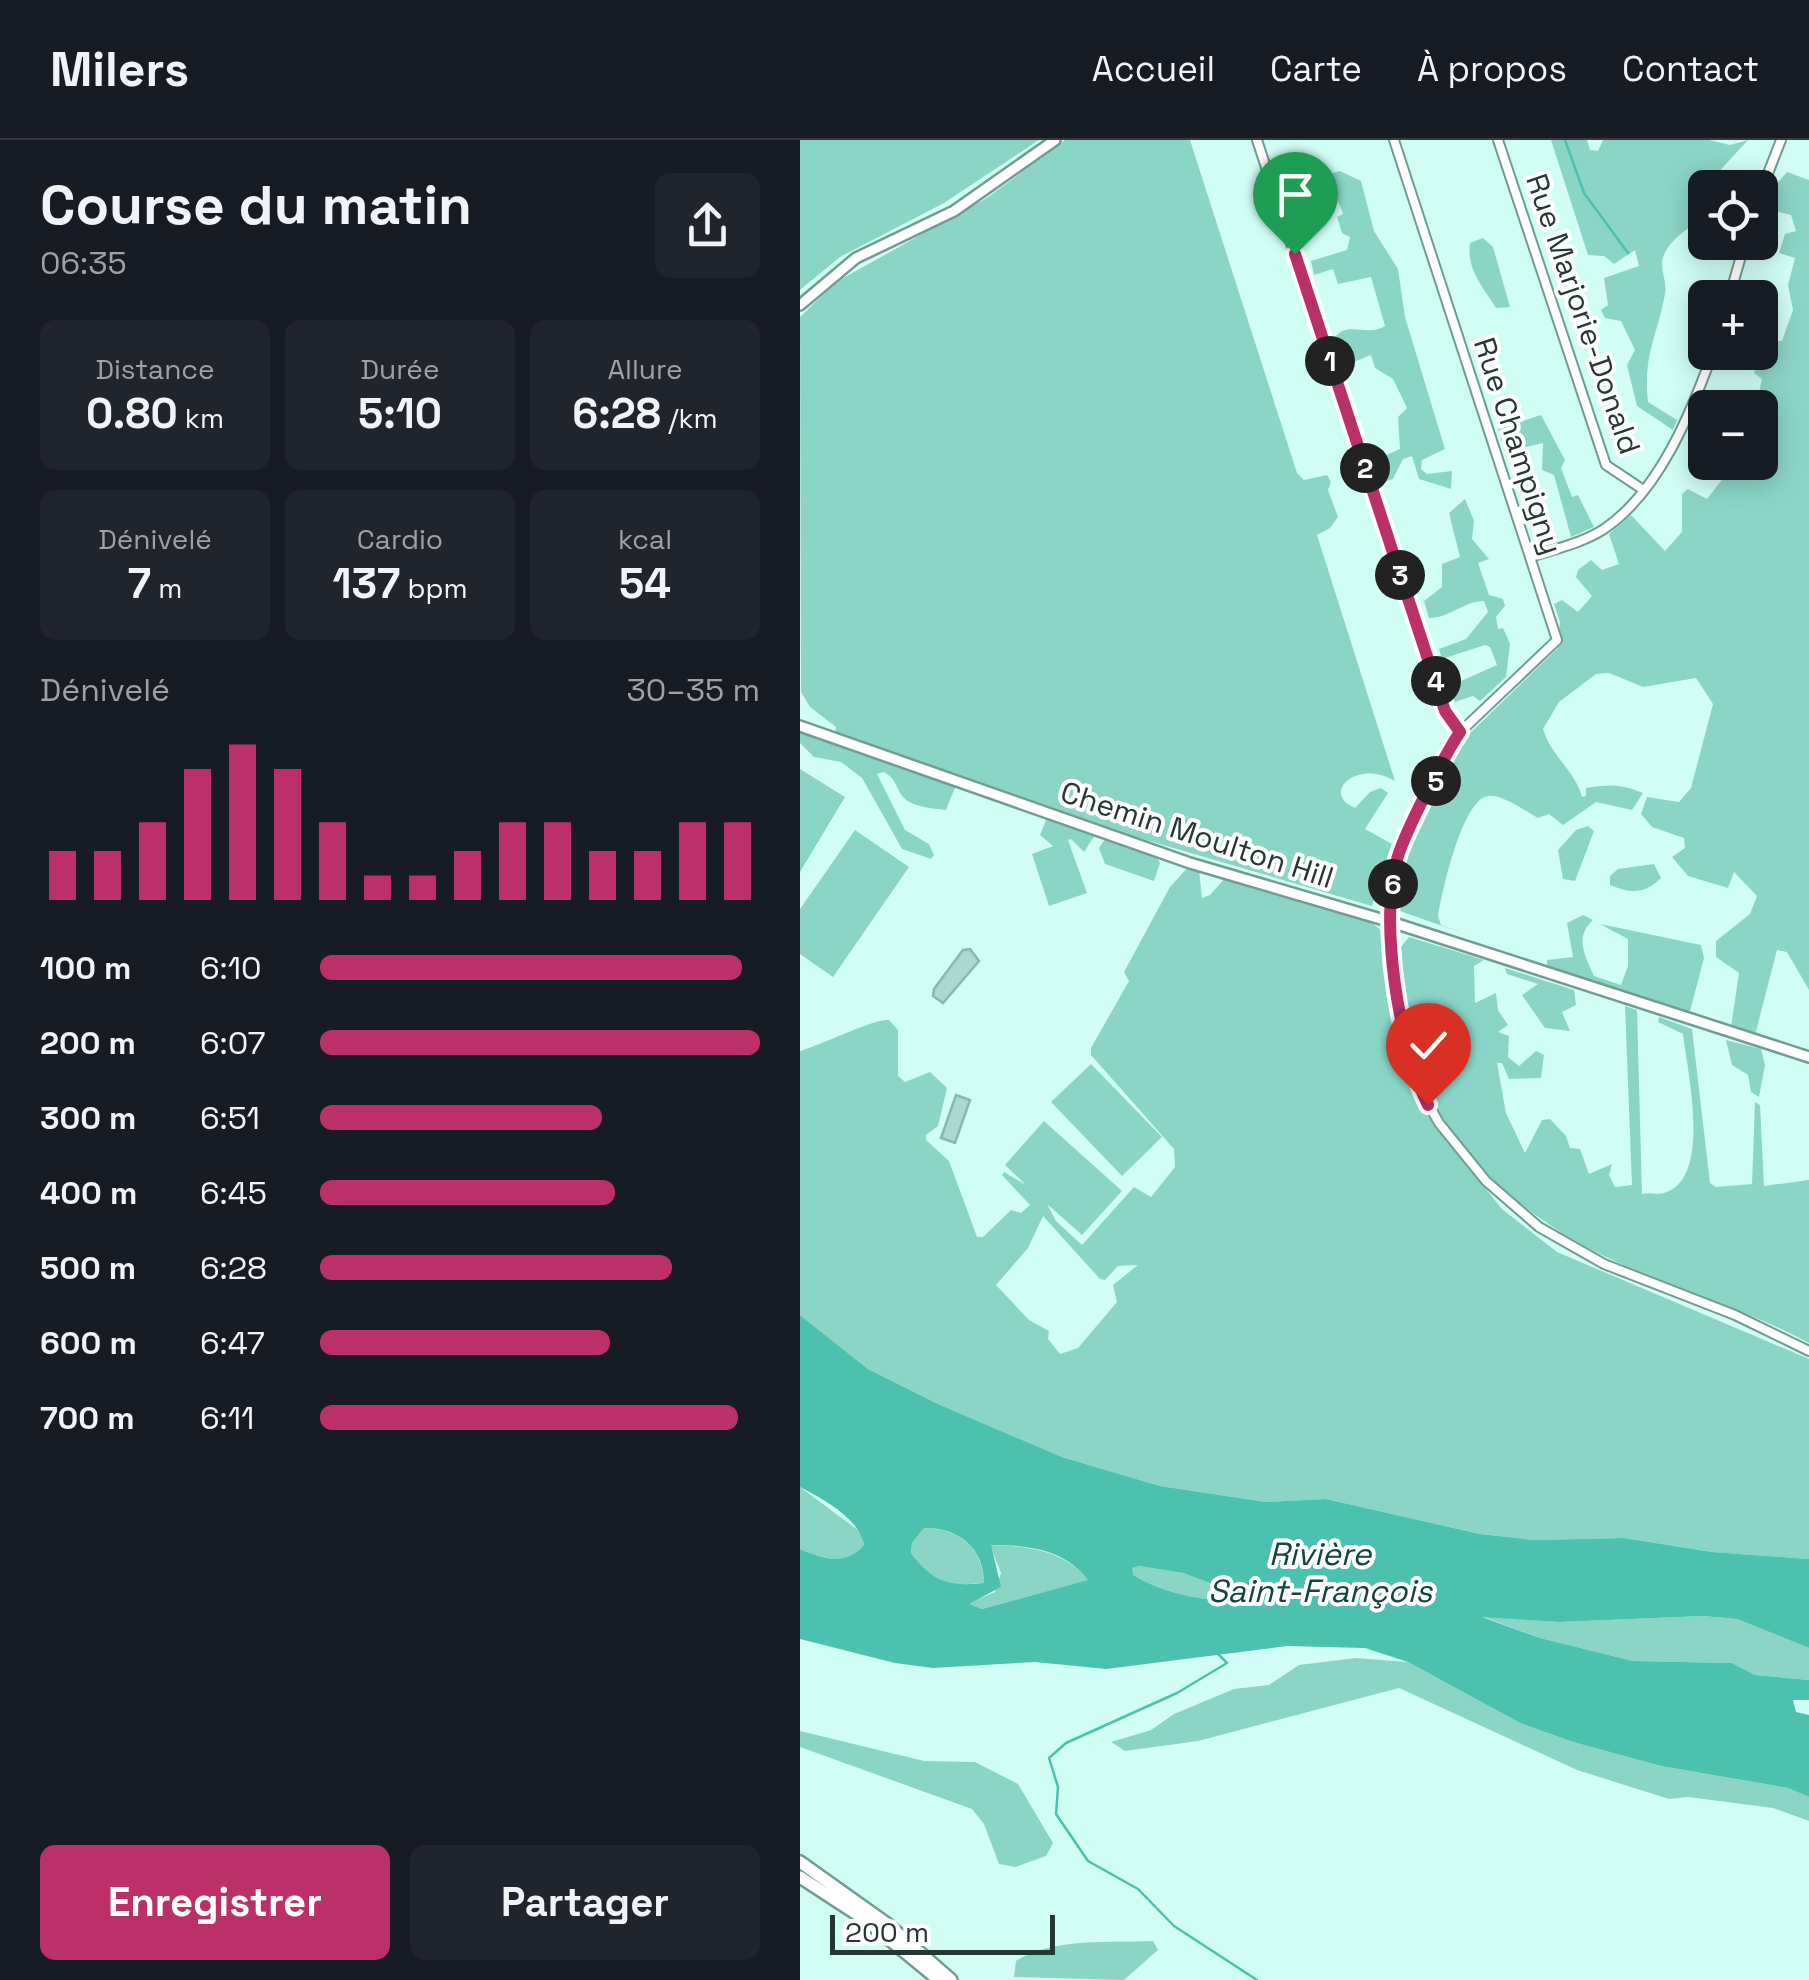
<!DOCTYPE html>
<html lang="fr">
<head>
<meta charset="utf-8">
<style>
  :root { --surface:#171b24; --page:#20242c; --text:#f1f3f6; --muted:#9ea1a6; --line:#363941; --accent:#bb3068 }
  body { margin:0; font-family:"Space Grotesk",sans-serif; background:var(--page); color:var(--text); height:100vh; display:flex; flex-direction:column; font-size:38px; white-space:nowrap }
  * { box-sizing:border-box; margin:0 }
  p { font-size:32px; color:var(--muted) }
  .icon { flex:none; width:55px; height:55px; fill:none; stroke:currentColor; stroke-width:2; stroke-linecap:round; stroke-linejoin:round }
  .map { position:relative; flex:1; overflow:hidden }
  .details { display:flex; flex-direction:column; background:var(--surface); width:800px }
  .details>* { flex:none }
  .controls { position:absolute; left:888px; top:30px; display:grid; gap:20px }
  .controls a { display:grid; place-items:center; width:90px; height:90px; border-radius:15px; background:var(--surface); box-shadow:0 5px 25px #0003; font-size:50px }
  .scale { position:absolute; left:30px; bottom:25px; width:225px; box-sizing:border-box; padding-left:10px; border:5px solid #253733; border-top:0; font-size:28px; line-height:35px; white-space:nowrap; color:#253733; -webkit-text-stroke:8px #fff; paint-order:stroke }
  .pin { position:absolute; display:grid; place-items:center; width:85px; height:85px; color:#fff; margin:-102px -42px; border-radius:50% 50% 50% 0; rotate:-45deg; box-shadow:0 0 10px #0007 }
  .pin .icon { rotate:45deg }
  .km { position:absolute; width:50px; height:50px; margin:-25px; border-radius:50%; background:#222; color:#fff; font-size:28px; line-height:50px; text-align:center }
  .round { display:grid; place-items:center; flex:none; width:105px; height:105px; border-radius:15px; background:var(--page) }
  .overview { display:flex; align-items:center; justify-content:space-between; height:170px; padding:0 40px }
  h1 { font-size:55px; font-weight:700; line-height:75px }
  .stats { display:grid; grid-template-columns:repeat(3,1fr); gap:15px; height:170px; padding:10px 40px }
  .stats div { display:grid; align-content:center; border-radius:15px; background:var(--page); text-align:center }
  .stats b { font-size:42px; font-weight:700 }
  .stats small { font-size:28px; font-weight:400 }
  .stats p { font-size:28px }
  .chart { height:280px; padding:20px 40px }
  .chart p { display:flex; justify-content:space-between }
  .chart svg { width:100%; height:180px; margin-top:10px; stroke:var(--accent); stroke-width:6 }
  .action { display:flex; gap:20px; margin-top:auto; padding:20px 40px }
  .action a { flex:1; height:115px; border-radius:15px; background:var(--accent); color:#fff; font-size:40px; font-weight:700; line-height:115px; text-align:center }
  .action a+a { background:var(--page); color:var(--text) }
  ul { padding:0 40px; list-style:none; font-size:32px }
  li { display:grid; grid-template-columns:160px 120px 1fr; align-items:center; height:75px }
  li i { height:25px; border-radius:12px; background:var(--accent) }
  header { display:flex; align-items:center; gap:60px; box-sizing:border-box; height:140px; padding:0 50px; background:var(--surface); border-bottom:2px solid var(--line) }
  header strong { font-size:48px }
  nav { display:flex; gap:55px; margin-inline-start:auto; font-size:35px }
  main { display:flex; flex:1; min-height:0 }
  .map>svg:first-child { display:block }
</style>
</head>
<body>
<header>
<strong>Milers</strong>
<nav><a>Accueil</a><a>Carte</a><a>À propos</a><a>Contact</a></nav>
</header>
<main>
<section class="details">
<div class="overview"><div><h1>Course du matin</h1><p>06:35</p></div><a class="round"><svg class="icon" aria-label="share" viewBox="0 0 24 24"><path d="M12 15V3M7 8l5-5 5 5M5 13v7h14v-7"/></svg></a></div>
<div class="stats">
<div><p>Distance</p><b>0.80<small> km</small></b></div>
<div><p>Durée</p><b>5:10</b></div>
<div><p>Allure</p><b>6:28<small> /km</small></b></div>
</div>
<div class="stats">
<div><p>Dénivelé</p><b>7<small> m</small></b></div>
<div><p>Cardio</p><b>137<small> bpm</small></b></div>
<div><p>kcal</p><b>54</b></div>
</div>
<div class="chart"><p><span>Dénivelé</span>30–35 m</p>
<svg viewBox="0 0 160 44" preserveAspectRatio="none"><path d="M5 44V32M15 44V32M25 44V25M35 44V12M45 44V6M55 44V12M65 44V25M75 44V38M85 44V38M95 44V32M105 44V25M115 44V25M125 44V32M135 44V32M145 44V25M155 44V25"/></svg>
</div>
<ul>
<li><b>100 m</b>6:10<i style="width:96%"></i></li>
<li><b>200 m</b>6:07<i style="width:100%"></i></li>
<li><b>300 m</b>6:51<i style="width:64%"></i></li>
<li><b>400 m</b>6:45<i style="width:67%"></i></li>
<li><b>500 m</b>6:28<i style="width:80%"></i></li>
<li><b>600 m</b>6:47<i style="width:66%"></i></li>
<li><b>700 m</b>6:11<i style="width:95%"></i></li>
</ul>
<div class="action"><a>Enregistrer</a><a>Partager</a></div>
</section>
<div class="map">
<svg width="1009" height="1840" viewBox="0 0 1009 1840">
  <rect width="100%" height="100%" fill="#d0fef5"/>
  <path fill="#8bd5c7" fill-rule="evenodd" d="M0,0H239L144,63L40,117L0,150Z
    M265,0H390L497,333L504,340L527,335L531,342L528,350L538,377L530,388L517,395L595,641C557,618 520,653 555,668L570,652L581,648L588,653L565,689L592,704L572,766L274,679L35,592L36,587L10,567L1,552L0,177L36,142L187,58Z
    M751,0H787L790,10L798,11L803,0H909L930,5L948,0L913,38L944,47L905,48V80C889,86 871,99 864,115C858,128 868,141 865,154C857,197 843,215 848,262L877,280L873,290L837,266L827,225L835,210L821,181L805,178L801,170L808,165L804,138L839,126L835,110L814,124L804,116L788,115Z
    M540,31L561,41L574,91L598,129L605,177L645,309L622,320L621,329L627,334L652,331L651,349L619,339L612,316L603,319L593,339L584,342L577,319L600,309L598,277L607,268L593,239L575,228L571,215L549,224L543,221L536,196C548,181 569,197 585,186L571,137L538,144L533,129L514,135L511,121L547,110L550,97L542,93L537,77L543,74L536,56L514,63L493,51V45Z
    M987,32L1009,40V850L987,812L977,810L955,895L931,887L939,833L916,817V801L950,774L957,756L934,732L928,748L888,736L872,717L885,708L884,698L852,687L841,674L847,657L879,662L891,648L913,564L896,538L843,547L809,533L796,534L759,562L743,589C751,616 776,632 782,657L786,656V648C808,644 822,644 843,653L832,670L796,662L763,685L749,674L738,678C725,671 702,654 688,656C662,660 642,752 638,776L641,785L674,797L600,771L602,727L663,600L758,508L760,482L754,464L762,460L778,472L792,456L776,437L778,430L791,420L802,430L819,424L809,394L831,375L865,411L882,392V354L888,349L907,359L935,323L960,322V268L956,267L962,239L954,233L963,202L982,201L993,170L988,145L995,118L979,113L985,94L996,91L991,75L964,68L971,51Z
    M683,98L693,107L710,167L696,168C684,148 666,130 670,103Z
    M741,275L765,320L761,328L772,357L778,355L794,387L771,397L754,335L742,330L743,303L705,312L698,289Z
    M665,359L674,381L672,399L689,419L678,423L689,455L703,459L705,466L696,477L698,489L703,488L710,504L706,537L680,561L673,556L655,562L650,546L697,525L690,507L685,505L642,519L639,509L666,499L688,472L684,461C663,461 651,478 629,478L624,461L642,447V424L660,417L649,373Z
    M0,590L156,645L146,670C130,668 106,667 99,651C94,641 95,639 84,632L77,634L105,690L129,704L134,715L131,719L102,709L62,638L41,622L14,617L0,603Z
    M0,629L45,657L0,732Z
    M247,678L295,695L284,712L271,699L268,700L287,753L249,766L232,714L253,706L240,695Z
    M788,686L794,691L775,741L763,739L758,710L776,690Z
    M55,690L109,727L33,837L0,814V769Z
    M305,699L357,717L360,723L354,741L305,724L299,708Z
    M854,724L861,738C845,754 831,754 810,745V736L818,729Z
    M388,727L399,730L402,758L410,755L425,738L571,782L584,793L592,886L618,964L702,1069L757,1112L1009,1219V1419L912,1412L824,1398L734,1400L680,1394L526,1359L466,1362L360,1346L262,1317L138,1264L68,1229L0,1175V911C21,905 75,878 89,880L98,890V936L105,942L130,932L147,948L138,986L126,995V1000L149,1021L177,1097H183L211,1070L221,1073L230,1065L202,1035L204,1032L226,1045L205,1025L244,981L322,1051L282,1095L247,1064L256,1081L282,1105L334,1047L351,1057L375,1027L374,1009L291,915V908L329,841L324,832L370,747ZM243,1076L300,1139L305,1140L318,1126L338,1125L313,1145L317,1162L278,1208L260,1214L248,1199L249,1191L229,1180L196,1145L228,1108Z
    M783,775L793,780C774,797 785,816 794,836L821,845L828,826V799L800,784L901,805L904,818L889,875L747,825V820L773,817L767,783Z
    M609,797L684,820L674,826L675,863L696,853L698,870L708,885L698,892L709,896L708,917L719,926L736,911L744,915L741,938L709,939L702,923H697L706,973L725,1013L742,980L750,979L766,996L770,1008L780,1009L789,1034L812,1024L809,1035L815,1047L832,1045L825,866L837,870L842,1054C850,1052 857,1055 864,1053C913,1039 887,931 883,894L858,882L859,877L892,889L910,1043L916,1047L952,1044L955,962L960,965L964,1046L1009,1040V1203C944,1168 873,1149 806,1117C727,1079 648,1013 618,927C605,889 604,848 601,807Z
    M705,828L774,850L776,865L762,872L770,891L745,888L722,855L738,844L707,834Z
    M926,900L961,909L965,925L959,957L951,952L948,935L932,925Z
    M291,924L362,997L322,1036L251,962Z
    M0,1347L62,1393L64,1406C47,1426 22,1419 0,1409Z
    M124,1388C159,1388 183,1408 184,1443C144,1446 137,1446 111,1413L112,1403Z
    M190,1405C229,1406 263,1410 289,1440L182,1469L167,1464L195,1452L201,1433Z
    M339,1426L383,1433L431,1451L425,1458C399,1463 355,1450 333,1436L331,1428Z
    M681,1476L760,1482L903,1476L937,1479L1009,1508V1540L955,1535L932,1523L833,1521L740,1498Z
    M556,1518L608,1522L720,1583L773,1602L861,1626L988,1648L1009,1657V1681L973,1668L888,1657L869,1659L777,1630L599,1548L398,1601L325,1611L311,1602L351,1590L374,1574L434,1549L469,1545L499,1525Z
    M0,1591L124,1621L175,1622L218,1644L253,1703L246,1716L215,1727L199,1724L184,1684L172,1669L0,1607Z
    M353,1801L358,1810L324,1840L214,1837L216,1821C254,1797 310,1803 353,1801Z"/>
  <path fill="#4cc1af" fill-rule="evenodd" d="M0,1175L68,1229L138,1264L262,1317L360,1346L466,1362L526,1359L680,1394L734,1400L824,1398L912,1412L1009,1419V1508L937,1479L903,1476L760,1482L682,1477L740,1498L833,1521L932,1523L955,1535L1009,1540V1560H993L996,1572L1009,1575V1657L988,1648L861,1626L773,1602L720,1583L608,1522L565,1508L487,1506L306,1529L235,1522L133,1528L95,1523L0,1499V1409C22,1419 47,1426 64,1405C60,1379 23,1359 0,1347ZM124,1388C158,1387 184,1408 184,1443C148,1447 133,1442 111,1413L112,1403ZM191,1405C228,1405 265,1409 288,1440L182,1469L169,1464L201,1447ZM339,1426L383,1433L431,1451L425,1458C400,1463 354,1449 333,1435L332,1428Z"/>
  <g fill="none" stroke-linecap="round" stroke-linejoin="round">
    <path stroke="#4cc1af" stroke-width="2.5" d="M765,0L784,53L828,113
      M418,1514L427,1523L377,1553L266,1603L249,1618L258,1647L256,1674L288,1721L338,1749L374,1786L457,1840"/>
  </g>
  <path fill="#abd8cf" stroke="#8ab7ae" stroke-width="2.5" d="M170,809L179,821L143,863L133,856L134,849L163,810Z
    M156,955L170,960L155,1003L141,998Z"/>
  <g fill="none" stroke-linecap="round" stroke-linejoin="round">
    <g stroke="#719c94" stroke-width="12">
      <path id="minor" d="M457,0L645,571L660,592
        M594,0L757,500L657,595L598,714L591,782L597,861L618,946L639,983L686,1041L739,1087L804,1124L935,1175L1009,1211
        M698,0L806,325L842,349
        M960,54L981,0
        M929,158L945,102
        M731,417C754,409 783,403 804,389C859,352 891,273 913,212"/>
    </g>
    <g stroke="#719c94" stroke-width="14">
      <path id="tertiary" d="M0,165L56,118L154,71L255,0
        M0,586L390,723L591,782L1009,917"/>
    </g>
    <g stroke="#719c94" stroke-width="16">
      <path id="primary" d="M0,1722L87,1784L151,1840
        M0,1737L66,1780L139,1840"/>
    </g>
    <use href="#minor" stroke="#fff" stroke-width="8"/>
    <use href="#tertiary" stroke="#fff" stroke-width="9"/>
    <use href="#primary" stroke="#fff" stroke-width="11"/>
  </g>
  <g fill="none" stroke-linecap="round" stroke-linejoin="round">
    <g stroke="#fff" stroke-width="20">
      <path id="route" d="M495,114L645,571L660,592C644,616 607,688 598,716C578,778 599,907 628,965"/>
    </g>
    <use href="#route" stroke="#bb3068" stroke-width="12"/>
  </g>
  <g text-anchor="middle" stroke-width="8" stroke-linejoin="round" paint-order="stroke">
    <g font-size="30" fill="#253733" stroke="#fff">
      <text transform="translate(783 174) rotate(71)" y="10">Rue Marjorie-Donald</text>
      <text transform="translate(718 306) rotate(72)" y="10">Rue Champigny</text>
      <text transform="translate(397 695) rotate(18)" y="10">Chemin Moulton Hill</text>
    </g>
    <g font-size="32" font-style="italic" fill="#11453e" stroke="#fff">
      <text x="520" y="1425">Rivière<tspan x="520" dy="37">Saint-François</tspan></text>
    </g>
  </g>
</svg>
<div class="controls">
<a><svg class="icon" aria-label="locate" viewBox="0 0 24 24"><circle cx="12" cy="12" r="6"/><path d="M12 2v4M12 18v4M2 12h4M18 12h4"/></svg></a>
<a>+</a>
<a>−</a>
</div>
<div class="scale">200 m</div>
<div class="pin" style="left:495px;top:114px;background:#1e9e55"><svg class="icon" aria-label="arrive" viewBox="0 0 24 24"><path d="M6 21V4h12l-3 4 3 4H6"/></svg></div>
<div class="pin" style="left:628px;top:965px;background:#d93025"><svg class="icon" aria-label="check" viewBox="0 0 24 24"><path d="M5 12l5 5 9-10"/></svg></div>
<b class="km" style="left:530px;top:221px">1</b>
<b class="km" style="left:565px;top:328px">2</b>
<b class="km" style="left:600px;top:435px">3</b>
<b class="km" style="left:636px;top:541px">4</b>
<b class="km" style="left:636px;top:641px">5</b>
<b class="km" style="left:593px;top:744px">6</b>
</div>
</main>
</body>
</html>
